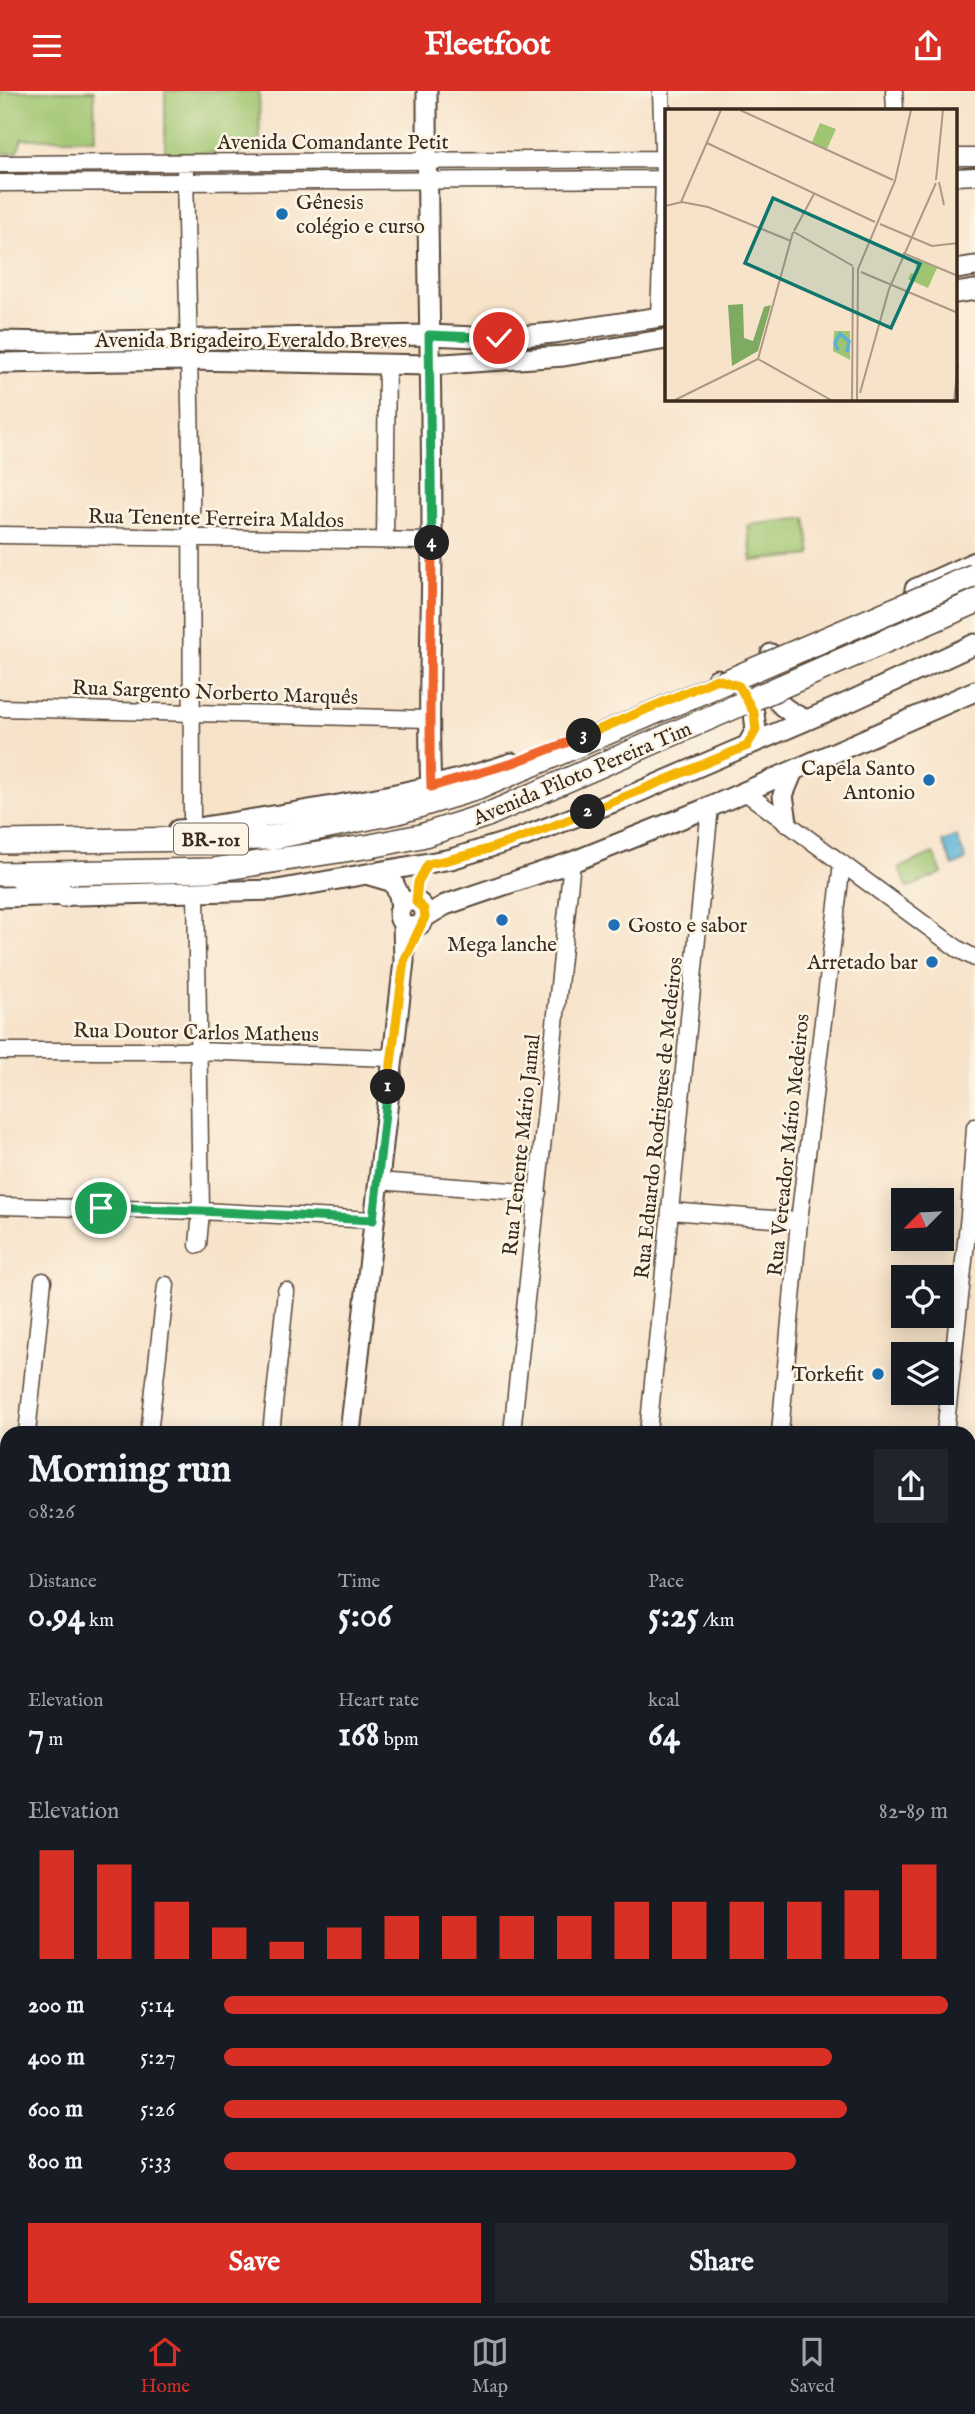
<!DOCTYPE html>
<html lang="en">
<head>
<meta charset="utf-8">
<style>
  :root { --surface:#171b24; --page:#20242c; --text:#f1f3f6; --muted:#9ea1a6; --line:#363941; --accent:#d93025 }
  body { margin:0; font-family:"IM FELL English",serif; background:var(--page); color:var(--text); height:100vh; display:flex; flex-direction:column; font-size:26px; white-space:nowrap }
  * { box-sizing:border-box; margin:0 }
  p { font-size:23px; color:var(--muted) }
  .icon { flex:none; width:38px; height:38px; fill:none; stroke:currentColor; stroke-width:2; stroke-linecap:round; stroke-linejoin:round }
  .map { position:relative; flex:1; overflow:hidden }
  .drawer { position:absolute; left:0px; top:1335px; width:976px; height:891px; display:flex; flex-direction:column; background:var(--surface); border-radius:21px 21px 0 0; box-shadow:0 4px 18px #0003 }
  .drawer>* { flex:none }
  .needle { width:46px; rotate:246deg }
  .buttons { position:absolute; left:891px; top:1097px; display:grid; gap:14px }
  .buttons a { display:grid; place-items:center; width:63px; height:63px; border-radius:0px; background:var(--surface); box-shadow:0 4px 18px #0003; font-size:35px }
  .pin { position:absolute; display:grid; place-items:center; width:60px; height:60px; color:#fff; margin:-30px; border:4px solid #fff; border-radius:50%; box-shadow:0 2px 7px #0007 }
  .km { position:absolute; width:35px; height:35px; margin:-18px; border-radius:50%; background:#222; color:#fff; font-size:19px; line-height:35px; text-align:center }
  .round { display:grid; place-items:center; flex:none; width:74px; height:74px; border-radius:0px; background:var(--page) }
  .head { display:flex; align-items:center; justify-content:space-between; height:119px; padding:0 28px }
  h1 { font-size:38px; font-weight:800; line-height:52px }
  .stats { display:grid; grid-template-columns:repeat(3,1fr); gap:10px; height:119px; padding:7px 28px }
  .stats div { display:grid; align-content:center }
  .stats b { font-size:35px; font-weight:800 }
  .stats small { font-size:19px; font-weight:400 }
  .stats p { font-size:19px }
  .chart { height:196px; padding:14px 28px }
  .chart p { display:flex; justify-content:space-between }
  .chart svg { width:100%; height:126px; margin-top:7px; stroke:var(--accent); stroke-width:6 }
  .button { display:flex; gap:14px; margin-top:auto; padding:14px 28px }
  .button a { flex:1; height:80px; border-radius:0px; background:var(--accent); color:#fff; font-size:28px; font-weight:800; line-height:80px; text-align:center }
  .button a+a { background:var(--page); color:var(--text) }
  ul { padding:0 28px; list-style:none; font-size:23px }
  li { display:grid; grid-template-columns:112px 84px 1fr; align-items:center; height:52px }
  li i { height:18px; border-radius:9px; background:var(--accent) }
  header { display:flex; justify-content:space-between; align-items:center; height:91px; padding:0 28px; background:var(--accent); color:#fff; font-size:32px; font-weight:800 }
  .tab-bar { display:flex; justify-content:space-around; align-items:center; height:98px; border-top:2px solid var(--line); background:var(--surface); font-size:19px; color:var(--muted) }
  .tab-bar a { display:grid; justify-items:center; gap:4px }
  .tab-bar .on { color:var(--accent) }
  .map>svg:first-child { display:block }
</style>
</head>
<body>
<header><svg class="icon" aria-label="menu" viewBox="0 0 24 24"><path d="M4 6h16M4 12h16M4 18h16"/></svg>Fleetfoot<svg class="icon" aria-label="share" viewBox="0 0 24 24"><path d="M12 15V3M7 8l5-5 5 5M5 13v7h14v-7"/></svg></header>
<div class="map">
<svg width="975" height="2225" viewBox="0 0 975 2225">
  <rect width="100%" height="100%" fill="#fcf5e5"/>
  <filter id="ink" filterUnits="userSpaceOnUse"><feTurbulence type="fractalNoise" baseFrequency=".0143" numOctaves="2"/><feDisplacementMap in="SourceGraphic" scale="14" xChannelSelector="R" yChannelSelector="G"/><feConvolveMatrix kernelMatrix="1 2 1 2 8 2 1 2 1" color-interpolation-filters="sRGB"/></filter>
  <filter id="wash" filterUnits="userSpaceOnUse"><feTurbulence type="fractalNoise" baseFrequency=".00686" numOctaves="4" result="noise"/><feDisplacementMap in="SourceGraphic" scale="28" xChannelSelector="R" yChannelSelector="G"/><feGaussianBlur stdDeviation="1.57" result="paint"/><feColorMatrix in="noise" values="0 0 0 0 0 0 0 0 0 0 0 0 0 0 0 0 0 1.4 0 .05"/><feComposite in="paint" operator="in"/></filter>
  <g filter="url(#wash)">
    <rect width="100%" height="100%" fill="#f7e3ca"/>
    <path fill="#9fc570" stroke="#6d7847" stroke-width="2" d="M0,0H94L95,48H22L17,62H0Z
      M165,0H259L260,61L165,62Z
      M806,427L811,464L752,470L748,434Z
      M933,762L942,782L908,797L899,777Z"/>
    <path fill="#59b2d6" stroke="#4a6e7a" stroke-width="2" d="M956,745L966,769L953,775L942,751Z"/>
  </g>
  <g filter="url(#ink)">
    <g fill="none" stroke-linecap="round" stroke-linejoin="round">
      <g stroke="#574638" stroke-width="19">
        <path id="minor" d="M894,0L895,19
          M956,66H975
          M0,73L667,68
          M185,82L191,358L192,738
          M956,86L975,85
          M0,92L667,88
          M659,227L664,88L661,0
          M0,444L432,450
          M385,449L387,273
          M0,617L428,628
          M745,701L958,858L975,867
          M196,802L201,1120L198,1154
          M0,960H198L391,967
          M377,1090L538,1102
          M0,1115L201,1120L373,1129
          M670,1120L799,1130
          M27,1342L43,1190
          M149,1342L166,1194
          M271,1342L286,1200
          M512,1342L572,771
          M648,1342L710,716
          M780,1342L799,1130L842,772
          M945,1342L969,1124L975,1036
          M0,1447L7,1448
          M0,1469L7,1470
          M0,1587L7,1517
          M970,1844L975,1843
          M0,1932H7
          M970,1993H975
          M0,2090H7
          M0,2108H7
          M970,2109L975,2129
          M684,2219V2225
          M919,2219L922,2225
          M214,2225V2219"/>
      </g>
      <g stroke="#574638" stroke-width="23">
        <path id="major" d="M427,0C427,151 432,301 432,452C432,534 427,615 431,697
          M956,178L975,175
          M956,202L975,199
          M0,250L56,251L429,244L499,247L554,242L667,225
          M0,272L189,269L429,274L564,265L667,248
          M915,498L975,471
          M771,563C770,571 766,583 768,591C773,612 789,622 807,629
          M717,588L739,595L747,605L754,622L756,639L747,655
          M787,731L783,704L793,680
          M178,739L192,738C300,720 408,707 512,672
          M369,784L393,791L399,804L401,816
          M0,806L277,799L451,768L523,746L627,706L849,611L975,553
          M399 823a13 13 0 1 1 26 0a13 13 0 1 1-26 0Z
          M425,826L445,814L572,771L710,716L975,600
          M350,1342L404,870L403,832
          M970,1692L975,1691
          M0,1768L7,1769
          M455,2219L456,2225"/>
      </g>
      <g stroke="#574638" stroke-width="26">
        <path id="highway" d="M0,751L270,747L398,721L478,697
          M0,783L213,779L371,755L421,745L487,724
          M21,787L64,804"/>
      </g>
      <use href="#minor" stroke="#fff" stroke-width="16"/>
      <use href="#major" stroke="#fff" stroke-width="19"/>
      <use href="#highway" stroke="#fff" stroke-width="23"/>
      <g stroke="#574638" stroke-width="26" stroke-linecap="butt">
        <path id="highway-bridge" d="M478,697L975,484
          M487,724L975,511"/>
      </g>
      <use href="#highway-bridge" stroke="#fff" stroke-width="23"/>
    </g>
  </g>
  <g fill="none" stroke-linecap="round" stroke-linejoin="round" filter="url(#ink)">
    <g stroke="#fff" stroke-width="14">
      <path id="split-1" d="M101,1117L201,1120L373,1129L388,996"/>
    </g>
    <g stroke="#fff" stroke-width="14">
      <path id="split-2" d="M388,996L404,870L425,826L424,818L416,811L418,791L428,773C483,763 536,742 588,721"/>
    </g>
    <g stroke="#fff" stroke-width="14">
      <path id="split-3" d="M584,645L717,588L739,595L754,622L756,639L747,655L588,721"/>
    </g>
    <g stroke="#fff" stroke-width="14">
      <path id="split-4" d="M432,452C432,534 428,615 431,696L513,672L584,645"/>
    </g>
    <g stroke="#fff" stroke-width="14">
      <path id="split-5" d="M432,452L429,244L499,247"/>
    </g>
    <use href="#split-1" stroke="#22a559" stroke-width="9"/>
    <use href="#split-2" stroke="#f5b400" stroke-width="9"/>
    <use href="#split-3" stroke="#f5b400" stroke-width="9"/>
    <use href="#split-4" stroke="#f0652b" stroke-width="9"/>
    <use href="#split-5" stroke="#22a559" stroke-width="9"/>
  </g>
  <g fill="#1f6fb2" stroke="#fcf5e5" stroke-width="2.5">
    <circle cx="282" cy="123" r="7"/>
    <circle cx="929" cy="689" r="7"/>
    <circle cx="502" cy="829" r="7"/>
    <circle cx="614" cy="834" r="7"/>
    <circle cx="932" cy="871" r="7"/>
    <circle cx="878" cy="1283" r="7"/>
  </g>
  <g text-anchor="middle" stroke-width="5" stroke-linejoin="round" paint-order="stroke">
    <rect fill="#fcf5e5" stroke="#75675a" stroke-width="2" x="174" y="732.5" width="74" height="31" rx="5"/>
    <g font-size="19" font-weight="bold" fill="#3b2a1e">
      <text x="211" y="755">BR-101</text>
    </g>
    <g font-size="21" fill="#3b2a1e" stroke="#fcf5e5">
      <text x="333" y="58">Avenida Comandante Petit</text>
      <text x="251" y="256">Avenida Brigadeiro Everaldo Breves</text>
      <text transform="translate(216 427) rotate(1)" y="7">Rua Tenente Ferreira Maldos</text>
      <text transform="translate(215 601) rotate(2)" y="7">Rua Sargento Norberto Marquês</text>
      <text transform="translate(582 682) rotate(-23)" y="7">Avenida Piloto Pereira Tim</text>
      <text transform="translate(196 941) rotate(1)" y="7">Rua Doutor Carlos Matheus</text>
      <text transform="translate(658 1027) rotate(-84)" y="7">Rua Eduardo Rodrigues de Medeiros</text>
      <text transform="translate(521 1054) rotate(-84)" y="7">Rua Tenente Mário Jamal</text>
      <text transform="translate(788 1054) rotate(-84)" y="7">Rua Vereador Mário Medeiros</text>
    </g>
    <g font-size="21" fill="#3b2a1e" stroke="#fcf5e5" text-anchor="end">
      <text x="296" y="118" text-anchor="start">Gênesis<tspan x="296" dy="24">colégio e curso</tspan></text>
      <text x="915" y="684">Capela Santo<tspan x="915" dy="24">Antonio</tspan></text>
      <text x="628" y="841" text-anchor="start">Gosto e sabor</text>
      <text x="502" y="860" text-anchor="middle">Mega lanche</text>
      <text x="918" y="878">Arretado bar</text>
      <text x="864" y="1290">Torkefit</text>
    </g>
  </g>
  <g transform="translate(665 18)">
    <rect width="292" height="292" fill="#f7e3ca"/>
    <path d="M155,14L171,20L162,40L147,33ZM252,150L272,159L263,179L243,170L246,164L250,165ZM169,222H185V251L168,242Z" fill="#9fc570"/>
    <path d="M78,195L79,229L88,232L99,198L106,196L93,242L67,257L63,196Z" fill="#7faa62"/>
    <path fill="none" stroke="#59b2d6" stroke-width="3.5" d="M173,241L170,234L175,225L184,232L182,243"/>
    <path fill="none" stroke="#ac9985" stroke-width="2" d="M75,1L228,71M42,34L210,113M271,71L278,1M274,73L279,96M16,93L56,1M0,97L17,93L43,98L126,132M215,115L267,137L293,134M129,122L149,85M129,123L188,157M238,144L293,167M196,163L293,204M93,250L128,123M93,250L166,291M195,284L224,180L271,74M10,291L93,250M187,291L188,158M192,291L193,160L230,72L246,1M289,291L293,256"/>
    <path fill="#0f766e" fill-opacity="0.15" stroke="#0f766e" stroke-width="3.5" d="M108,89L255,155L226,219L80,154Z"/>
    <rect width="292" height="292" fill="none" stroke="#3b2a1e" stroke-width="3.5"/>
  </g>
</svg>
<div class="buttons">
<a><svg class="needle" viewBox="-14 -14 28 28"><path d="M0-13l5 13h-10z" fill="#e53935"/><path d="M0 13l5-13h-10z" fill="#9ea1a6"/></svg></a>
<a><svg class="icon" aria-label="locate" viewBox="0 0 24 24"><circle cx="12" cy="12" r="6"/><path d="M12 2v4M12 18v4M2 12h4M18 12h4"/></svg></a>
<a><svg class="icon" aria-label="layers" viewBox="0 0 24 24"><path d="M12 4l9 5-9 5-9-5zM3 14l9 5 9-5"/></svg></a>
</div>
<div class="pin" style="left:101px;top:1117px;background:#1e9e55"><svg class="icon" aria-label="arrive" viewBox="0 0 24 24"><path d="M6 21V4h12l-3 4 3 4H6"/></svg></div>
<div class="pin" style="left:499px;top:247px;background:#d93025"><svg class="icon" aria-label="check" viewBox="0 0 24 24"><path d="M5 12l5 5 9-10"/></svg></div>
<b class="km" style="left:388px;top:996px">1</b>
<b class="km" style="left:588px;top:721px">2</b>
<b class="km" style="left:584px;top:645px">3</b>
<b class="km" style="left:432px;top:452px">4</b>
<section class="drawer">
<div class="head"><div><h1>Morning run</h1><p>08:26</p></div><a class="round"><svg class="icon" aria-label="share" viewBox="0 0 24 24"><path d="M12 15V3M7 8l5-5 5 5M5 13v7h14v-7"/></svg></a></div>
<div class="stats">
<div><p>Distance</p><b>0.94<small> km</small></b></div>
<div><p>Time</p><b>5:06</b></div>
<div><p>Pace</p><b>5:25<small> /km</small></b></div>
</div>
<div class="stats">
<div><p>Elevation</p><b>7<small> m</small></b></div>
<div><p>Heart rate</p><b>168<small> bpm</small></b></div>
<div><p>kcal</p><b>64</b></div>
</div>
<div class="chart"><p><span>Elevation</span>82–89 m</p>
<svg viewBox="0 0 160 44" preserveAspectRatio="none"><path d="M5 44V6M15 44V11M25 44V24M35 44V33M45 44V38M55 44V33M65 44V29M75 44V29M85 44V29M95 44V29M105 44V24M115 44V24M125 44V24M135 44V24M145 44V20M155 44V11"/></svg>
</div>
<ul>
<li><b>200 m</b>5:14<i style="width:100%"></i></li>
<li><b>400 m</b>5:27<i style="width:84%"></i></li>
<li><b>600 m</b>5:26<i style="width:86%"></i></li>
<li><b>800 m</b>5:33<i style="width:79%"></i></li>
</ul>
<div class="button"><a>Save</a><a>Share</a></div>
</section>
</div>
<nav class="tab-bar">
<a class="on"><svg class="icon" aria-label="home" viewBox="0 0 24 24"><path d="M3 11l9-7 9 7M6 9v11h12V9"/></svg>Home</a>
<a><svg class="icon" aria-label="map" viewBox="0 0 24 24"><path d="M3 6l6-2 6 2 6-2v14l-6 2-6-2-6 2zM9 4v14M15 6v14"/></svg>Map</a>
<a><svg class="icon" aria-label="saved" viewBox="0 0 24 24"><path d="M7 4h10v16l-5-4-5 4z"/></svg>Saved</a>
</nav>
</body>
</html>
